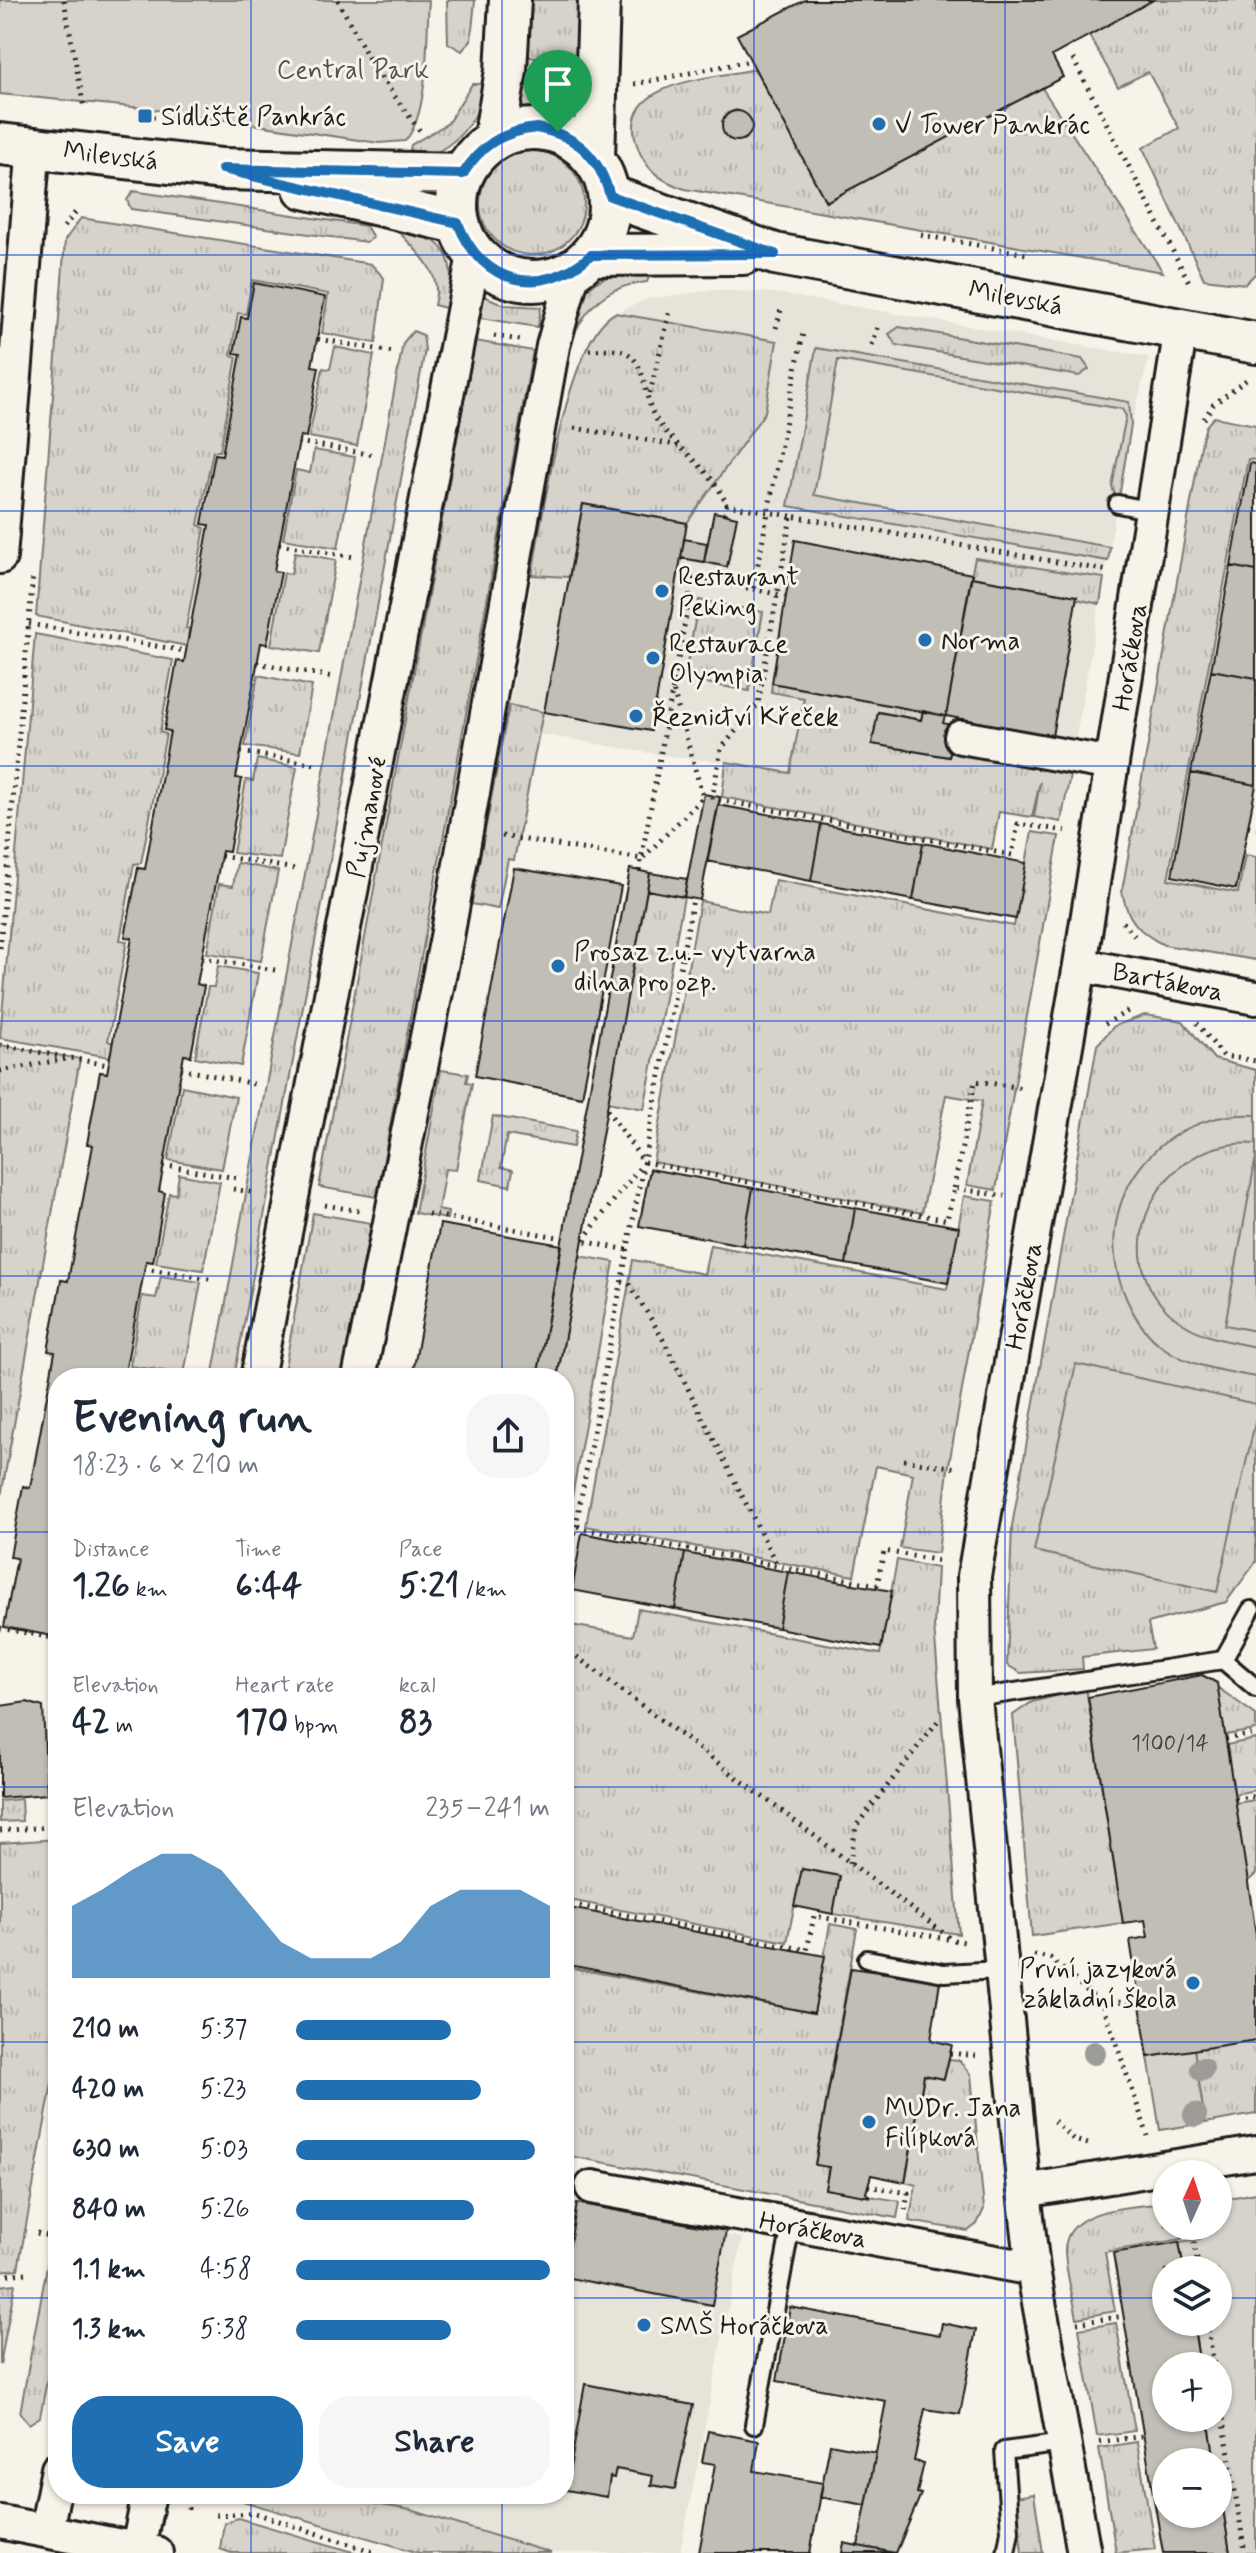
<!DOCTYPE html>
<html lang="en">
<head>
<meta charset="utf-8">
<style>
  :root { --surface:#fff; --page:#f6f6f7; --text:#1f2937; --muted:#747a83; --accent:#1f6fb2 }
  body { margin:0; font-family:Mynerve,sans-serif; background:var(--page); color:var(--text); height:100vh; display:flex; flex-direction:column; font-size:30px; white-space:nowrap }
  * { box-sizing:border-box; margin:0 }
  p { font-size:26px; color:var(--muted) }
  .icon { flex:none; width:44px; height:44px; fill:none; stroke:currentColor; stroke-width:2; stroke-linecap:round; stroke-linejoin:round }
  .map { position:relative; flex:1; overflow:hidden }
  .side { position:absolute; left:48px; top:1368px; width:526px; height:1136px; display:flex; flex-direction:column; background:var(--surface); border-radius:32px; box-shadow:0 2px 6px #0004 }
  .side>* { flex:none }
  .needle { width:52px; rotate:3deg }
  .fabs { position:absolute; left:1152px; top:2160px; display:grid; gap:16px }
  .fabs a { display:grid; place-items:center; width:80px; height:80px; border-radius:50%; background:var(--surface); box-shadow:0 2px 6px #0004; font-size:40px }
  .pin { position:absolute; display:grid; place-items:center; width:68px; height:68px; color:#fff; margin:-82px -34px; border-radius:50% 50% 50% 0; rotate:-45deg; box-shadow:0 0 8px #0007 }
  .pin .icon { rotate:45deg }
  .round { display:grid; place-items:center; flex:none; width:84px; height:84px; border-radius:32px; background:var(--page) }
  .headline { display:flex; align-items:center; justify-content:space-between; height:136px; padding:0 24px }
  h1 { font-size:44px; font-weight:700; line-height:60px }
  .stats { display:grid; grid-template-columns:repeat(3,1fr); gap:12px; height:136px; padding:8px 24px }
  .stats div { display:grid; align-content:center }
  .stats b { font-size:34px; font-weight:700 }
  .stats small { font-size:22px; font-weight:400 }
  .stats p { font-size:22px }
  .chart { height:224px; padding:16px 24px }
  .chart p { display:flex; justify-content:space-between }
  .chart svg { width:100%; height:144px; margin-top:8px; fill:var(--accent); opacity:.7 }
  .action { display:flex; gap:16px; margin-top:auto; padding:16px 24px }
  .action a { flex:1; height:92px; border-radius:32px; background:var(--accent); color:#fff; font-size:32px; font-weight:700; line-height:92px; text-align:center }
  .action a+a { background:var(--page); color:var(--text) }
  ul { padding:0 24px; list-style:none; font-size:26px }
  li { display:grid; grid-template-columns:128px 96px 1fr; align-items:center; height:60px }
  li i { height:20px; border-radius:10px; background:var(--accent) }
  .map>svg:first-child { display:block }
</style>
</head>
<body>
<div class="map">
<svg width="1256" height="2553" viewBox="0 0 1256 2553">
  <defs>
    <pattern id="grass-tufts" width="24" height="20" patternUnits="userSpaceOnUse" patternTransform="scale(2)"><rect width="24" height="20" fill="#d7d3cb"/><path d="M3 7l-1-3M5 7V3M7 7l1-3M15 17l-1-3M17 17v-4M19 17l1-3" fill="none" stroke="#b8b5ae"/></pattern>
  </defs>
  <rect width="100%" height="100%" fill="#f7f3e8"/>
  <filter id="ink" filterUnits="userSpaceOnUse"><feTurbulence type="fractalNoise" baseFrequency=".0125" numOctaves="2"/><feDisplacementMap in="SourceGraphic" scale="16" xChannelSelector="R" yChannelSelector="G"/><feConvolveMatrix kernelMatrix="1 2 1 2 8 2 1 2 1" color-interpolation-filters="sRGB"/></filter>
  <g filter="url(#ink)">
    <path fill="#e6e3d9" d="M712,290L776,293L1149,357L1130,431L1061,822L726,762L673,757L505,728L562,418L589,347L611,315L647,299Z
      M564,2209L742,2238L680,2553H551L411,2510L318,2494H564Z"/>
    <path fill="url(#grass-tufts)" stroke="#7a7874" stroke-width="2" fill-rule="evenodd" d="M447,0H475L471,40L462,51L448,43Z
      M523,0H584L580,61L520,56Z
      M1153,0H1256V273L1245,284L1204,279L1143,148L1179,128L1148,72L1118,87L1089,35Z
      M755,69L826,202L1042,88L1163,272L685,189C661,181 645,170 637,145C615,79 715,79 755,69ZM736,110C762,117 753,146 728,139L722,122L727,113Z
      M472,84H485C481,122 447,158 408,159L411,145L448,123Z
      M519,85L578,92L572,115L543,109H520L517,105Z
      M480 203a52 52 0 1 1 104 0a52 52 0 1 1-104 0Z
      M133,191L366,226L373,238L366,242L131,209L127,200Z
      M81,218L371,264L384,278L376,343L322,333L328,294L252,280L246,314L238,313L231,355L237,357L220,451H213L198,525L205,528L186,628L189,629L187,646L36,616L65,240Z
      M399,223C450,244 455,254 449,309L434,305C444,272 417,252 397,230Z
      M645,272L650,275L647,282C614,285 594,298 578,327L573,319C583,277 608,274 645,272Z
      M484,296L505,305L541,307L538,327L480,318Z
      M615,313L777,341L765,412L687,523L583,504L569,577L532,575C542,521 566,339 615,313Z
      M899,327L1082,359L1089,369L1079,376L896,345L889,334Z
      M413,331L423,335L425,350L234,1378H212L403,343Z
      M475,341L533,351L377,1197L319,1187Z
      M335,347L374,355L357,446L309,437L323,368L330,369Z
      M816,348L1129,402L1131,425L1118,504L1112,487L1126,416L1122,409L838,360L814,495L1110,547L1108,561L788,506Z
      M1214,417L1256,425V460L1248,459L1168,879L1238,893L1245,855L1256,857V960L1164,945C1138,932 1127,919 1122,891L1202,440L1206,426Z
      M314,450L355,457L338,548L283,539L296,470L310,473Z
      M295,552L336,560L319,653L271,645L284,573L291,574Z
      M975,558L1104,578L1100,604L1076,599V596L971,577Z
      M699,600L763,612L749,691L684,679Z
      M35,634L173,660L160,732L166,734L141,863L134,864L120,940L127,941L108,1041L113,1043L110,1057L0,1038Z
      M258,675L312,686L300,753L245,746Z
      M772,683L923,711L921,720L878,712L873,744L949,757L951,751L1070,775L1061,822L1034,817L1040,782L1032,817L999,812L992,849L722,797L726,762L790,773L804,698L771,692Z
      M509,705L543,712L514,860L508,859L498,909L471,904Z
      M257,759L297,767L280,859L233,853L246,780L253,781Z
      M1032,832L1059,836L996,1190L967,1185L982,1101L946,1095L922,1213L653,1162L700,901L768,915L775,880L1014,926Z
      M237,863L278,871L261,961L207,953L219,884L233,886Z
      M647,890L684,897L644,1109L607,1102Z
      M218,966L258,973L241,1066L195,1057L208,987H214Z
      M1145,1015L1183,1021L1214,1059L1256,1070V1562L1226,1602L1148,1623L1153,1649L1082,1657L1083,1669L1021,1673L1007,1665L1012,1526L1097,1045L1114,1026Z
      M0,1045L80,1059L0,1502Z
      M441,1070L468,1074L466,1082L472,1083L456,1170L445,1169L438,1210L448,1212L447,1219L415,1213Z
      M182,1086L236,1097L222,1169L168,1160Z
      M493,1116L576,1131L573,1147L507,1135L501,1167L513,1170L510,1186L481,1180Z
      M179,1174L220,1182L203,1270L156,1263L169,1193L176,1194Z
      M964,1196L995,1201L948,1470L938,1553L900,1548L913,1474L876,1466L854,1576L586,1526L633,1260L704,1274L710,1245L947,1289Z
      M313,1213L371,1223L342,1378H283Z
      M580,1256L614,1262L572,1497L564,1496V1378H557Z
      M161,1276L201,1282L184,1374L130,1366L142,1296L156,1298Z
      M897,1560L937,1568L934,1626L959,1934L833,1914L839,1876L802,1869L787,1942L564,1899L565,1624L633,1636L638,1609L880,1654Z
      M1217,1687L1256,1715V1730L1225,1735Z
      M1086,1688L1123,1923L1032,1936L1013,1715L1032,1702Z
      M1256,1739V1790L1234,1794L1226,1745Z
      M21,1799L22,1821L0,1822V1801Z
      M1256,1800V1874L1247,1882L1235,1803Z
      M58,1839V2051L18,2269L0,2271V1843Z
      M830,1924L857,1929L815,2164L829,2167L825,2189L900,2201L897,2218L564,2155V2001L572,1968L814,2013Z
      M1256,2040V2114L1205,2123L1194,2049Z
      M949,2059L959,2060L971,2075L984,2209L977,2224L968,2231L909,2221L916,2185L905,2182L924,2075L944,2079Z
      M1166,2203V2226H1179L1182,2239L1105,2252L1115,2311L1077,2318C1073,2296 1065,2271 1065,2249C1067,2206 1136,2207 1166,2203Z
      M58,2206V2322L40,2417L29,2424L20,2413Z
      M15,2284L0,2365V2286Z
      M1116,2323L1135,2431L1097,2436L1079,2329Z
      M1137,2442L1155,2549L1116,2553L1099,2448Z
      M219,2494H318L411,2510L551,2553H419Z
      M1034,2494L1043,2553H1022L1016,2497Z
      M238,2518L357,2553H231L220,2549L224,2523Z"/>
    <path fill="#d7d3cb" stroke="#7a7874" stroke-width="2" d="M0,0H429C426,37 430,114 405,141L379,143L143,108L0,94Z
      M1256,1115V1144C1158,1135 1100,1257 1175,1318C1200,1337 1226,1341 1256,1347V1377C1224,1371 1191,1367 1164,1348C1147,1336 1135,1318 1127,1300C1084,1207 1156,1109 1256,1115Z
      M1256,1157V1331L1225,1325Z
      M1076,1364L1256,1404V1418L1217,1592L1034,1551Z
      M1194,2049L1205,2123L1160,2130L1148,2057Z
      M1256,2193V2553H1230L1208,2418H1218V2366H1200L1193,2322H1218V2270H1184L1179,2242L1200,2239L1198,2226H1218V2200Z"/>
    <path fill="#c0beb5" stroke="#1c1c1c" stroke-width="2" d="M805,0H1153L1052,56L1063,77L826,202L737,35Z
      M722 126a15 15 0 1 1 30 0a15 15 0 1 1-30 0Z
      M254,283L325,297L312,366L319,367L306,437L300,436L274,571L281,572L267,644L261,643L241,752L236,778L242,779L229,852L222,851L221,856L197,984L204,986L191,1056L184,1055L159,1191L165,1193L153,1262L146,1261L124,1378H58V1637L4,1627L17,1558L10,1557L23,1486L30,1488L55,1352L48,1351L61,1280L68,1281L93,1145L87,1144L100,1072L107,1073L132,938L125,937L138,868L145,869L170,731L164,730L177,661L184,662L209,525L202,524L215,454L222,455L241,354L234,353L241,317L247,318Z
      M1250,463L1256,464V571L1231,566Z
      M583,504L687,523L651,731L544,712Z
      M714,512L737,517L727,567L704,562Z
      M684,539L707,543L704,562L681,558Z
      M795,540L972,574L946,716L772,683Z
      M1231,566L1256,571V678L1211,670Z
      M971,577L1077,596L1052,736L946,716Z
      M1211,670L1256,678V785L1191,773Z
      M923,711L945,716L943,723L955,726L949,757L872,744L878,712L921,720Z
      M1191,773L1256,785L1236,889L1172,876Z
      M704,794L720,797L700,900L684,897Z
      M718,805L821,824L811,881L707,861Z
      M821,824L923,843L913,900L811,881Z
      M923,843L1026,863L1016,919L913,900Z
      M514,868L621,886L582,1097L475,1076Z
      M630,869L650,873L580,1256L557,1378H537Z
      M650,873L687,879L684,897L647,890Z
      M650,1169L753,1188L743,1245L639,1226Z
      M753,1188L855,1208L846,1264L743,1245Z
      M855,1208L959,1227L948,1283L846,1264Z
      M440,1224L562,1245L537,1378H412Z
      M582,1533L685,1553L675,1609L572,1590Z
      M685,1553L788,1572L778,1628L675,1609Z
      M788,1572L892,1591L881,1648L778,1628Z
      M1202,1675L1217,1683L1256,1934V2040L1148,2057L1130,1940L1148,1937L1145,1920L1123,1923L1088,1697Z
      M27,1702L43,1707L47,1794L0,1798V1706Z
      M802,1869L840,1876L833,1914L794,1906Z
      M564,1907L825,1956L814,2013L564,1964Z
      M851,1968L940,1981L931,2040L952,2045L944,2079L924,2075L905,2182L871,2175L866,2193L871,2197L825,2189L829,2167L815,2165Z
      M577,2203L726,2231L712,2305L564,2277Z
      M1179,2242L1184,2270H1166V2322H1193L1200,2366H1166V2418H1208L1215,2462H1166V2514H1218V2477L1230,2553H1163L1113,2253Z
      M790,2307L940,2335L942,2323L976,2330L960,2414L925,2409L914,2461L924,2463L917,2493L921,2494L896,2553L858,2546L886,2401L777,2381Z
      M585,2384L693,2405L675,2489L651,2485L653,2476L616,2469L614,2478L610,2477L607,2497L566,2490Z
      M708,2431L759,2441L754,2471L823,2483L810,2553H699L715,2464L702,2462Z
      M830,2444L876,2453L866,2505L820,2497Z
      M844,2543L858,2546L895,2553H842Z"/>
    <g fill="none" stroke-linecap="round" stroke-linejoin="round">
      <g stroke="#1c1c1c" stroke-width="22">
        <path id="service" d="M1118,504L1153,511
          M1223,1660L1251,1610
          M975,1698L1223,1660L1256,1688
          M867,1959L944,1973L1000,1970
          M754,2425L791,2225
          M1006,2553L1010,2531L1004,2451L1064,2443"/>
      </g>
      <g stroke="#1c1c1c" stroke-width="38">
        <path id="minor" d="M0,557L34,145
          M961,737L1112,764
          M1080,965L1256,998
          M257,1378L474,255
          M359,1378L447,937L553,346L574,270
          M592,2187L1033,2269
          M1024,2191L1256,2153
          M0,2522L156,2553
          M46,2531L58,2469
          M138,2548L149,2494
          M1084,2553L1033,2269L1024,2191L975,1698L974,1576L1080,965L1181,328"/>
      </g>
      <g stroke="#1c1c1c" stroke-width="46">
        <path id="tertiary" d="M457 205a76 76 0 1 1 152 0a76 76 0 1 1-152 0Z
          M494,139L506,71L510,0
          M0,144L222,169L463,174
          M594,158L599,0
          M304,188L458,223
          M610,196L775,254L1256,343
          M591,255L743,254"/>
      </g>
      <path stroke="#1c1c1c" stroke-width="5" stroke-dasharray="2 6" stroke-linecap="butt" d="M64,0L84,108
        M338,0L372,65L420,131
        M1073,59L1189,282
        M634,84L750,61
        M145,116L197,123
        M64,227L78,209
        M921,235L1027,254
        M776,328L782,306
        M494,336L520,340
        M318,339L393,352
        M872,345L879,324
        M589,350C602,350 621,346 631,356C648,372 644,402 656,419C678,452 709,464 727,505
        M650,393L670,311
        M1204,419L1213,405L1246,380
        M574,428L682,446
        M298,442L374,455
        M725,514L727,505L791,516
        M279,544L354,557
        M753,589L785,596
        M29,624L185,651
        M257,663L332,677
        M241,752L315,764
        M712,799L721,749L758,704L791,516L1109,571
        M719,800L1012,855L1018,824L1067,831
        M1248,826L1256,828
        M502,836L642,859L703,797L673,690
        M221,856L295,869
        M639,871L693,578L753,589L803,333
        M1123,922L1137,939
        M0,948L33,575
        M202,958L275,970
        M1197,1023L1223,1056L1256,1061
        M1105,1024L1128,1011
        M0,1045L108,1065
        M181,1069L254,1084
        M0,1071L66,1059
        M607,1110L644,1162L582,1241L628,1250
        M644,1162L947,1220L954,1188L1005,1196
        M163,1165L236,1178
        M954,1188L975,1081L1023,1088
        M233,1189L256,1193
        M325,1205L359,1211
        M428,1214L563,1238
        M144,1268L215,1280
        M622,1282L629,1283L662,1337L777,1565
        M125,1371L170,1378
        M904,1460L957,1468
        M564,1518L583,1529L877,1585L884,1551L941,1561
        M564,1589L693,899
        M0,1628L58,1639
        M564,1647L950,1938
        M1226,1739L1256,1734
        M1235,1799L1256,1796
        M0,1831L58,1826
        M850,1863L856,1826L941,1717
        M564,1903L807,1950L814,1916L965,1942
        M1034,1955L1050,1958L1103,2005L1148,2136
        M1103,2005L1139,1999
        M950,2053L977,2056
        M1054,2121L1074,2140L1088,2144
        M868,2186L908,2193L905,2211
        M1191,2226L1199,2270
        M37,2233L58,2239
        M0,2275L27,2273
        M1207,2322L1214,2366
        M1077,2323L1124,2316
        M1218,2387L1245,2553
        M1100,2442L1144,2436
        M188,2509L190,2494
        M216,2515L255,2513L377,2553"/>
      <use href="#service" stroke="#f7f3e8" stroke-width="16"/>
      <use href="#minor" stroke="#f7f3e8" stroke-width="32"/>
      <use href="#tertiary" stroke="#f7f3e8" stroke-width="40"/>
    </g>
    <g fill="#9d9b95">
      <circle cx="1094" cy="2053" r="12"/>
      <circle cx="1202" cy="2069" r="12"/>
      <circle cx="1195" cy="2115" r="12"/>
    </g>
  </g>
  <g fill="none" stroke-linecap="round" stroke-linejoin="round" filter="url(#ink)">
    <g stroke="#fff" stroke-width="16">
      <path id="route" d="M536,128C577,135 599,156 610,196L775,254L591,255C542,298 482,286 458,223L222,169L463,174C481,145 502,132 536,128Z"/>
    </g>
    <use href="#route" stroke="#1f6fb2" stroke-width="10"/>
  </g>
  <path fill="none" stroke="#1d4ed8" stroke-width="2" stroke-opacity="0.55" d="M251,0V1378M502,0V1378M754,0V2553M1005,0V2553M0,255H1256M0,511H1256M0,766H1256M0,1021H1256M0,1276H1256M0,1532H58M564,1532H1256M0,1787H58M564,1787H1256M0,2042H58M564,2042H1256M0,2298H58M564,2298H1166M1218,2298H1256M251,2494V2553M502,2494V2553"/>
  <g fill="#1f6fb2" stroke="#f7f3e8" stroke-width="3">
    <rect x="137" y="108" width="16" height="16" rx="4"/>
    <circle cx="879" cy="124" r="8"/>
    <circle cx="662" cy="591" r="8"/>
    <circle cx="925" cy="640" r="8"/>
    <circle cx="653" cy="658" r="8"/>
    <circle cx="636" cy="716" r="8"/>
    <circle cx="558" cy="966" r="8"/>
    <circle cx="1193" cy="1983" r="8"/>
    <circle cx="869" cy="2122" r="8"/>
    <circle cx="644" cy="2325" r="8"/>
  </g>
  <g text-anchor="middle" stroke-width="6" stroke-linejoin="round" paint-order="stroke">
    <g font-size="22" fill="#454442">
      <text x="1170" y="1750">1100/14</text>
    </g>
    <g font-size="26" fill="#545351" stroke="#f7f3e8">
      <text x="353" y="78">Central Park</text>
    </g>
    <g font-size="26" fill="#1c1c1c" stroke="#f7f3e8" text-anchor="start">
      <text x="161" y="125">Sídliště Pankrác</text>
      <text x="895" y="133">V Tower Pankrác</text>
      <text x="678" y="585">Restaurant<tspan x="678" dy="30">Peking</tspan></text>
      <text x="941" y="649">Norma</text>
      <text x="669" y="652">Restaurace<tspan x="669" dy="30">Olympia</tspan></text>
      <text x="652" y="725">Řeznictví Křeček</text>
      <text x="574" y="960">Prosaz z.u.- vytvarna<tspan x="574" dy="30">dilna pro ozp.</tspan></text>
      <text x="1177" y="1977" text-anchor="end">První jazyková<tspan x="1177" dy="30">základní škola</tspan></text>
      <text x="885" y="2116">MUDr. Jana<tspan x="885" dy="30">Filípková</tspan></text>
      <text x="660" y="2334">SMŠ Horáčkova</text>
    </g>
    <g font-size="26" fill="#1c1c1c" stroke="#f7f3e8">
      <text transform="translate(111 155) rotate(7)" y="9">Milevská</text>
      <text transform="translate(1016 297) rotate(11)" y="9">Milevská</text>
      <text transform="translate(1129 657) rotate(-81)" y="9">Horáčkova</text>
      <text transform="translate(366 817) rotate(-79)" y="9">Pujmanové</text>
      <text transform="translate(1168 981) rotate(11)" y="9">Bartákova</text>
      <text transform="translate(1023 1296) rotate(-80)" y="9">Horáčkova</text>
      <text transform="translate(813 2229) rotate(10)" y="9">Horáčkova</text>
    </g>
  </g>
</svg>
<div class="fabs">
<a><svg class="needle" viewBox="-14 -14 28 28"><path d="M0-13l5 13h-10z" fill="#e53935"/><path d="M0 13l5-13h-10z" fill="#747a83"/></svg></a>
<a><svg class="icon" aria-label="layers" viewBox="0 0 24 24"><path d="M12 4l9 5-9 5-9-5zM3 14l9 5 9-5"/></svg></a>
<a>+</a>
<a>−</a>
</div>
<div class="pin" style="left:558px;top:132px;background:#1e9e55"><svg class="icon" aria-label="arrive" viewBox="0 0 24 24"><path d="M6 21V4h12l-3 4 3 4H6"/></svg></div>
<section class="side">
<div class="headline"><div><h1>Evening run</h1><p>18:23 · 6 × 210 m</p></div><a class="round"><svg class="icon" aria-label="share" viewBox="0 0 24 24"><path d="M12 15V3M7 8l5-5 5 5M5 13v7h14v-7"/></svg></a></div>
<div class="stats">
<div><p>Distance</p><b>1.26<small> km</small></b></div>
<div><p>Time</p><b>6:44</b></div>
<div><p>Pace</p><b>5:21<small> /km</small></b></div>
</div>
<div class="stats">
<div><p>Elevation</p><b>42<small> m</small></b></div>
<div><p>Heart rate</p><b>170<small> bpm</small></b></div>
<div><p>kcal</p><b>83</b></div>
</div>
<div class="chart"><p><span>Elevation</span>235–241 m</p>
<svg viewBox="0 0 160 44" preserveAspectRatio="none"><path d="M0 44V22L10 17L20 11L30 6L40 6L50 11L60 22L70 33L80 38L90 38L100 38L110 33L120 22L130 17L140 17L150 17L160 22V44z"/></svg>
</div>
<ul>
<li><b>210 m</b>5:37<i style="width:61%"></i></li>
<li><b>420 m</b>5:23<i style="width:73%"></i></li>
<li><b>630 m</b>5:03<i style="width:94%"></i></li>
<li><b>840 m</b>5:26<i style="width:70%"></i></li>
<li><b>1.1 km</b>4:58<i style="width:100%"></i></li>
<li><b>1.3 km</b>5:38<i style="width:61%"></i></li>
</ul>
<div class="action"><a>Save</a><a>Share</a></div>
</section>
</div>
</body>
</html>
